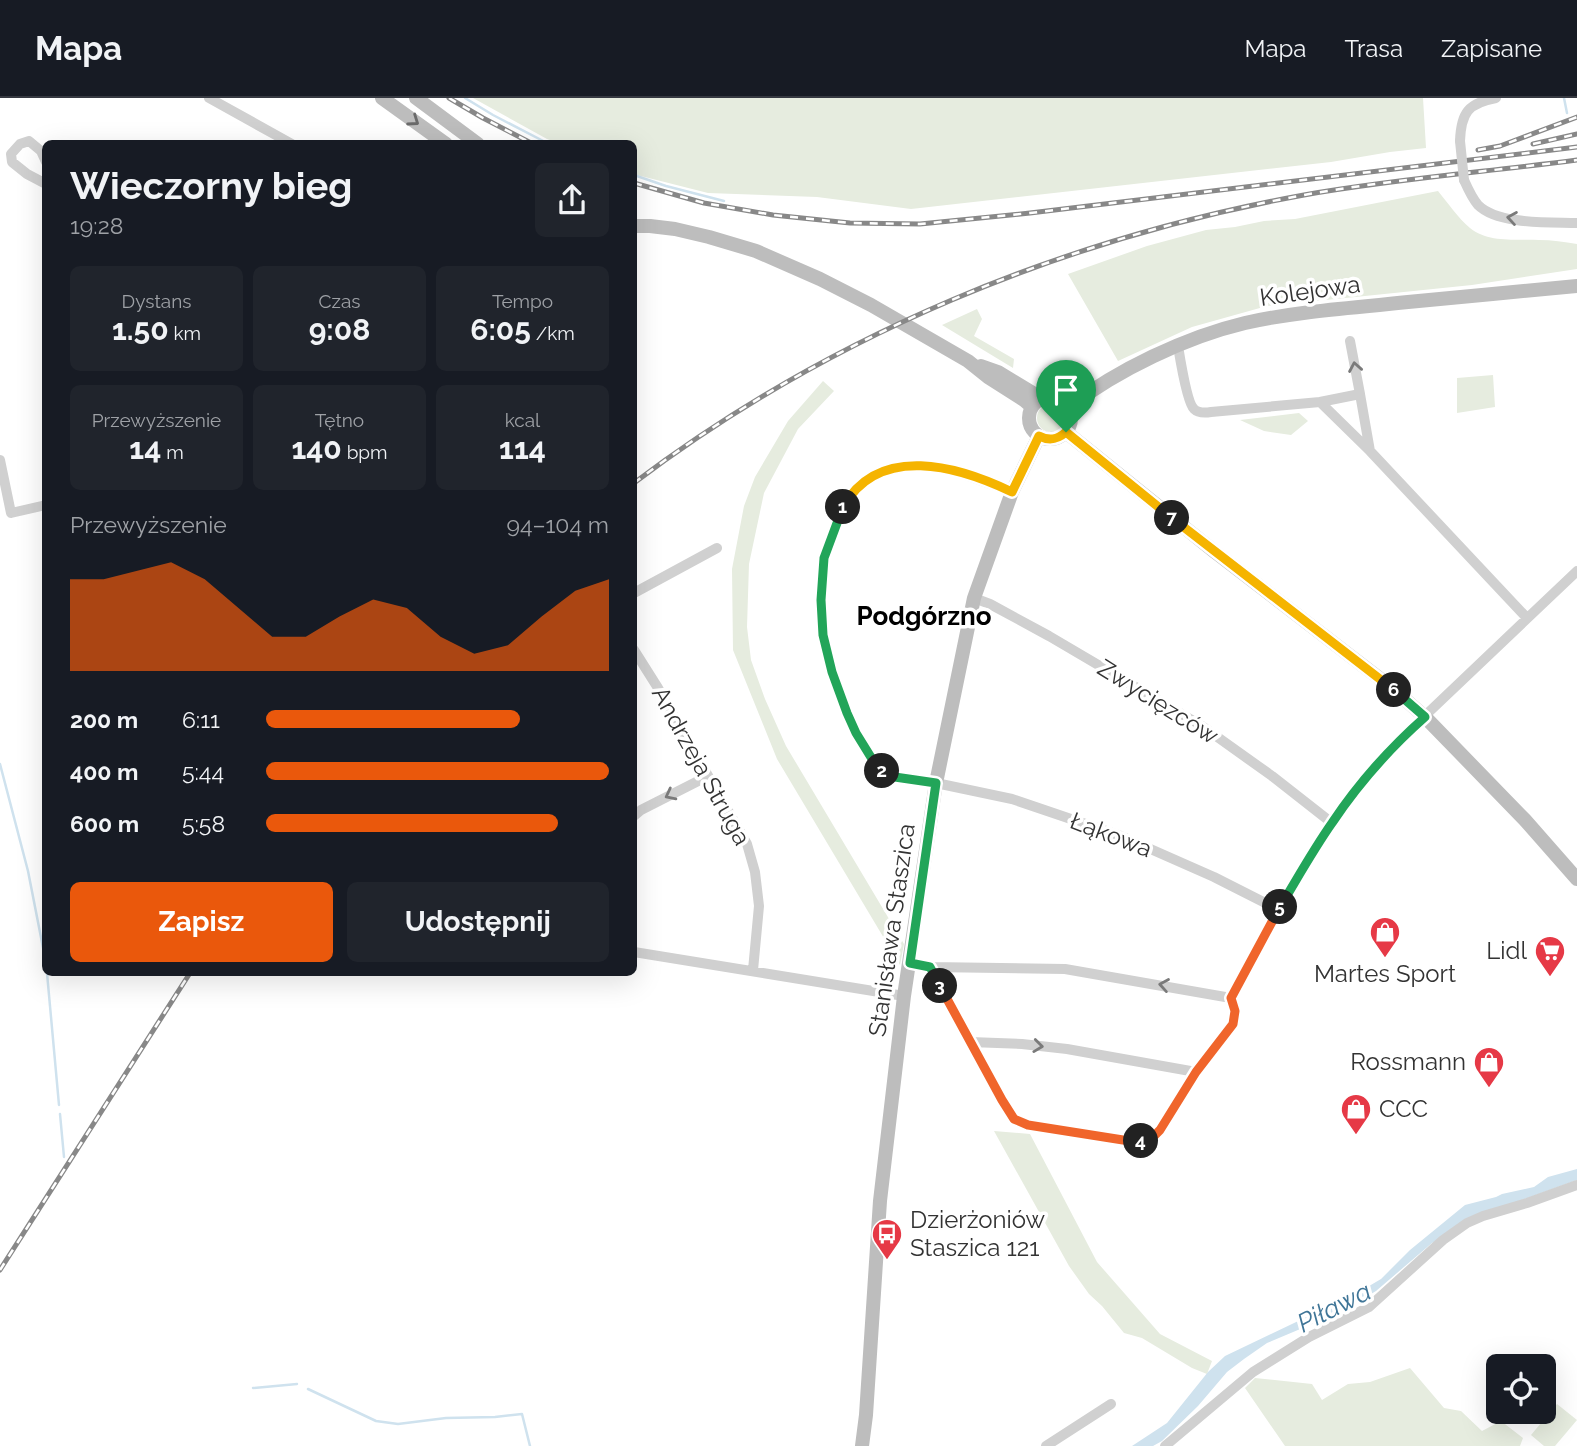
<!DOCTYPE html>
<html lang="pl">
<head>
<meta charset="utf-8">
<style>
  :root { --surface:#171b24; --page:#20242c; --text:#f1f3f6; --muted:#9ea1a6; --line:#363941; --accent:#ea580c }
  body { margin:0; font-family:Raleway,sans-serif; background:var(--page); color:var(--text); height:100vh; display:flex; flex-direction:column; font-size:26px; white-space:nowrap }
  * { box-sizing:border-box; margin:0 }
  p { font-size:23px; color:var(--muted) }
  .icon { flex:none; width:38px; height:38px; fill:none; stroke:currentColor; stroke-width:2; stroke-linecap:round; stroke-linejoin:round }
  .map { position:relative; flex:1; overflow:hidden }
  .details { position:absolute; left:42px; top:42px; width:595px; height:836px; display:flex; flex-direction:column; background:var(--surface); border-radius:10px; box-shadow:0 7px 28px #0002 }
  .details>* { flex:none }
  .controls { position:absolute; left:1486px; top:1256px; display:grid; gap:14px }
  .controls a { display:grid; place-items:center; width:70px; height:70px; border-radius:10px; background:var(--surface); box-shadow:0 7px 28px #0002; font-size:35px }
  .pin { position:absolute; display:grid; place-items:center; width:60px; height:60px; color:#fff; margin:-72px -30px; border-radius:50% 50% 50% 0; rotate:-45deg; box-shadow:0 0 7px #0007 }
  .pin .icon { rotate:45deg }
  .km { position:absolute; width:35px; height:35px; margin:-18px; border-radius:50%; background:#222; color:#fff; font-size:19px; line-height:35px; text-align:center }
  .round { display:grid; place-items:center; flex:none; width:74px; height:74px; border-radius:10px; background:var(--page) }
  .overview { display:flex; align-items:center; justify-content:space-between; height:119px; padding:0 28px }
  h1 { font-size:38px; font-weight:700; line-height:52px }
  .metrics { display:grid; grid-template-columns:repeat(3,1fr); gap:10px; height:119px; padding:7px 28px }
  .metrics div { display:grid; align-content:center; border-radius:10px; background:var(--page); text-align:center }
  .metrics b { font-size:30px; font-weight:700 }
  .metrics small { font-size:19px; font-weight:400 }
  .metrics p { font-size:19px }
  .chart { height:196px; padding:14px 28px }
  .chart p { display:flex; justify-content:space-between }
  .chart svg { width:100%; height:126px; margin-top:7px; fill:var(--accent); opacity:.7 }
  .action { display:flex; gap:14px; margin-top:auto; padding:14px 28px }
  .action a { flex:1; height:80px; border-radius:10px; background:var(--accent); color:#fff; font-size:28px; font-weight:700; line-height:80px; text-align:center }
  .action a+a { background:var(--page); color:var(--text) }
  ul { padding:0 28px; list-style:none; font-size:23px }
  li { display:grid; grid-template-columns:112px 84px 1fr; align-items:center; height:52px }
  li i { height:18px; border-radius:9px; background:var(--accent) }
  header { display:flex; align-items:center; gap:42px; box-sizing:border-box; height:98px; padding:0 35px; background:var(--surface); border-bottom:2px solid var(--line) }
  header strong { font-size:33px }
  nav { display:flex; gap:38px; margin-inline-start:auto; font-size:24px }
  .map>svg:first-child { display:block }
</style>
</head>
<body>
<header>
<strong>Mapa</strong>
<nav><a>Mapa</a><a>Trasa</a><a>Zapisane</a></nav>
</header>
<div class="map">
<svg width="1577" height="1348" viewBox="0 0 1577 1348">
  <rect width="100%" height="100%" fill="#fff"/>
  <path fill="#e6ecdf" d="M473,0H1423L1426,50L1390,54L1331,64L911,111L817,99L708,95L637,77L634,76V46L558,45L547,41Z
    M1438,93C1448,105 1458,120 1470,130C1488,145 1517,141 1539,142C1552,142 1564,144 1577,146V171L1472,187L1267,208L1192,229L1118,263L1068,176L1147,148L1206,132L1235,129L1264,123L1295,121Z
    M977,211L982,221L974,238L1014,261L1013,270L942,227Z
    M1493,277L1495,309L1457,315V280Z
    M823,283L834,293L798,331L764,395L749,466L747,529L751,562L765,601L786,648L904,846L900,867L777,661L733,552L732,471L744,408L755,379L788,323Z
    M1037 320a14 14 0 1 1 28 0a14 14 0 1 1-28 0Z
    M1299,315L1308,323L1291,337L1264,333L1240,322Z
    M994,1033L1030,1036L1097,1164L1160,1236L1212,1263L1207,1276L1192,1270L1142,1240L1124,1235L1102,1208L1089,1196L1069,1168Z
    M1410,1270L1444,1310L1461,1313L1482,1333L1501,1323L1523,1340L1520,1348H1285L1245,1290L1255,1280L1312,1286L1322,1302L1348,1286L1370,1284Z
    M1557,1306L1577,1322L1555,1348H1544L1531,1337Z"/>
  <path fill="#cfe2ee" d="M1577,1071V1082L1519,1103L1432,1145L1376,1193L1343,1213L1267,1245L1244,1261L1227,1274L1198,1308L1162,1343L1153,1348H1132L1167,1325L1208,1274L1225,1258L1359,1194L1381,1181L1410,1152L1465,1107L1496,1099L1502,1096L1534,1089L1548,1079Z"/>
  <g fill="none" stroke-linecap="round" stroke-linejoin="round">
    <path stroke="#cfe2ee" stroke-width="2.5" d="M465,0L493,17L549,46
      M1564,0L1567,15
      M634,77L666,88L724,103
      M0,666L28,773L46,865
      M47,875L59,1007
      M60,1016L64,1059
      M253,1290L297,1286
      M308,1291L376,1323L398,1326L446,1320L495,1319L522,1316L530,1348"/>
    <path stroke="#d0d0d0" stroke-width="10" d="M209,0L292,46
      M1460,43C1461,15 1468,5 1496,0
      M46,64L41,53L29,43L20,46L11,56L12,64L27,76L46,86
      M1464,82C1468,91 1472,100 1478,107C1498,127 1550,124 1577,125
      M1350,243L1360,296
      M1178,248C1180,260 1187,305 1194,311C1198,315 1205,315 1211,314L1320,304
      M1370,353L1360,296L1320,304L1370,353L1527,520
      M0,362L11,415L46,407
      M1012,394L952,372L929,367L905,368L883,373L867,381L855,391L844,407L824,460L821,502L823,537L832,574L847,615L856,635L865,651L877,669L888,678L936,685L1012,701L1121,738L1214,779L1279,812
      M634,495L717,450
      M974,500L990,506L1049,538L1202,628L1272,678L1332,725
      M634,552L658,590L747,746L755,774L759,808L753,872
      M634,718L641,712L708,678
      M634,854L904,898
      M910,865L930,869L1065,871L1231,900
      M930,869L1002,1002L1014,1021L1028,1027L1132,1044L1151,1041L1160,1032L1196,974L1233,926L1235,913L1231,900
      M1231,900L1283,804L1332,725L1366,680L1411,631L1577,473
      M970,944L1022,946L1067,951L1196,974
      M1046,1348L1111,1306
      M1165,1348L1253,1274L1309,1239L1369,1209L1443,1142L1467,1125L1483,1118L1527,1105L1577,1087"/>
    <path stroke="#bdbdbd" stroke-width="14" d="M382,0L446,46
      M416,0L478,46
      M634,128H650L675,131L709,139L756,153L820,181L871,207L968,263L988,279L1024,302L1032,309
      M981,268L998,274L1041,300
      M1029 320a21 21 0 1 1 42 0a21 21 0 1 1-42 0Z
      M1069,309C1117,272 1186,239 1245,225C1298,213 1354,210 1408,204C1464,199 1521,193 1577,188
      M1066,334L1215,454L1392,590L1425,619L1525,722L1577,781
      M862,1348L866,1317L880,1103L904,898L936,685L974,500L1012,394L1039,338"/>
    <g stroke="#888" stroke-width="5">
      <path id="rail" d="M449,0L483,20L533,46
        M1533,46L1577,36
        M1478,52L1500,48L1577,19
        M634,85L704,105L773,117L850,125L920,126L1030,115L1577,49
        M634,385C830,237 1062,141 1304,97C1394,81 1486,74 1577,62
        M0,1172L190,875"/>
    </g>
    <use href="#rail" stroke="#fff" stroke-width="2.5" stroke-dasharray="8" stroke-linecap="butt"/>
    <path stroke="#d0d0d0" stroke-width="10" d="M1460,43L1464,82"/>
  </g>
  <defs><path id="oneway-chevron" d="M-2-3.5L2.5 0L-2 3.5" fill="none" stroke-width="1.6" stroke-linecap="round" stroke-linejoin="round" transform="scale(1.75)"/></defs>
  <use stroke="#6a6a6a" href="#oneway-chevron" transform="translate(414 23) rotate(35)"/>
  <g stroke="#7a7a7a">
    <use href="#oneway-chevron" transform="translate(1512 120) rotate(-171)"/>
    <use href="#oneway-chevron" transform="translate(1355 269) rotate(-100)"/>
    <use href="#oneway-chevron" transform="translate(670 697) rotate(153)"/>
    <use href="#oneway-chevron" transform="translate(1164 887) rotate(-170)"/>
    <use href="#oneway-chevron" transform="translate(1038 948) rotate(7)"/>
  </g>
  <g fill="none" stroke-linecap="round" stroke-linejoin="round">
    <g stroke="#fff" stroke-width="14">
      <path id="split-1" d="M843,409C879,345 958,368 1012,394L1039,338C1049,343 1057,342 1066,334"/>
    </g>
    <g stroke="#fff" stroke-width="14">
      <path id="split-2" d="M843,409L824,460L821,502L823,537L832,574L847,615L856,635L877,669L882,673"/>
    </g>
    <g stroke="#fff" stroke-width="14">
      <path id="split-3" d="M882,673L888,678L936,685L910,865L930,869L940,888"/>
    </g>
    <g stroke="#fff" stroke-width="14">
      <path id="split-4" d="M940,888L1002,1002L1014,1021L1028,1027L1123,1042L1141,1043"/>
    </g>
    <g stroke="#fff" stroke-width="14">
      <path id="split-5" d="M1141,1043L1151,1041L1160,1032L1196,974L1233,926L1235,913L1231,900L1280,809"/>
    </g>
    <g stroke="#fff" stroke-width="14">
      <path id="split-6" d="M1280,809C1297,781 1313,752 1332,725C1358,686 1390,650 1425,619L1394,592"/>
    </g>
    <g stroke="#fff" stroke-width="14">
      <path id="split-7" d="M1172,420L1394,592"/>
    </g>
    <g stroke="#fff" stroke-width="14">
      <path id="split-8" d="M1066,334L1172,420"/>
    </g>
    <use href="#split-1" stroke="#f5b400" stroke-width="9"/>
    <use href="#split-2" stroke="#22a559" stroke-width="9"/>
    <use href="#split-3" stroke="#22a559" stroke-width="9"/>
    <use href="#split-4" stroke="#f0652b" stroke-width="9"/>
    <use href="#split-5" stroke="#f0652b" stroke-width="9"/>
    <use href="#split-6" stroke="#22a559" stroke-width="9"/>
    <use href="#split-7" stroke="#f5b400" stroke-width="9"/>
    <use href="#split-8" stroke="#f5b400" stroke-width="9"/>
  </g>
  <defs>
    <g id="shop-pin" transform="scale(1.575)"><path d="M0 17L-7.5 6A9.5 9.5 0 1 1 7.5 6Z" fill="#e63946" stroke="#fff"/><path d="M-5-2.5h2.3a2.7 3.5 0 0 1 5.4 0H5L5.5 6h-11ZM-1.5-2.5h3a1.5 2.3 0 0 0-3 0Z" fill="#fff"/></g>
    <g id="supermarket-pin" transform="scale(1.575)"><path d="M0 17L-7.5 6A9.5 9.5 0 1 1 7.5 6Z" fill="#e63946" stroke="#fff"/><path d="M-6-5.5h2.5l.6 2H6L4.5 2H-2.5L-4.4-4H-6ZM-1.5 3.2a1.3 1.3 0 1 0 .1 0ZM3 3.2a1.3 1.3 0 1 0 .1 0Z" fill="#fff"/></g>
    <g id="bus-pin" transform="scale(1.575)"><path d="M0 17L-7.5 6A9.5 9.5 0 1 1 7.5 6Z" fill="#e63946" stroke="#fff"/><path d="M-5-6H5V4H4V6H2V4H-2V6H-4V4H-5ZM-3.5-4V0h7V-4ZM-3.5 1.2v1.5H-2V1.2ZM2 1.2v1.5H3.5V1.2Z" fill="#fff"/></g>
  </defs>
  <g fill-rule="evenodd">
    <use href="#shop-pin" x="1385" y="834"/>
    <use href="#supermarket-pin" x="1550" y="853"/>
    <use href="#shop-pin" x="1489" y="964"/>
    <use href="#shop-pin" x="1356" y="1011"/>
    <use href="#bus-pin" x="887" y="1136"/>
  </g>
  <g text-anchor="middle" stroke-width="7" stroke-linejoin="round" paint-order="stroke">
    <g font-size="24" fill="#333" stroke="#fff">
      <text transform="translate(1310 193) rotate(-8)" y="8">Kolejowa</text>
      <text transform="translate(1158 604) rotate(32)" y="8">Zwycięzców</text>
      <text transform="translate(701 668) rotate(61)" y="8">Andrzeja Struga</text>
      <text transform="translate(1111 737) rotate(21)" y="8">Łąkowa</text>
      <text transform="translate(892 832) rotate(-82)" y="8">Stanisława Staszica</text>
    </g>
    <g font-size="24" fill="#333" stroke="#fff" text-anchor="end">
      <text x="1527" y="861">Lidl</text>
      <text x="1385" y="884" text-anchor="middle">Martes Sport</text>
      <text x="1466" y="972">Rossmann</text>
      <text x="1379" y="1019" text-anchor="start">CCC</text>
      <text x="910" y="1130" text-anchor="start">Dzierżoniów<tspan x="910" dy="28">Staszica 121</tspan></text>
    </g>
    <g font-size="26" font-weight="bold" fill="#000" stroke="#fff">
      <text x="924" y="527">Podgórzno</text>
    </g>
    <g font-size="26" font-style="italic" fill="#3f7597" stroke="#fff">
      <text transform="translate(1334 1209) rotate(-27)" y="9">Piława</text>
    </g>
  </g>
</svg>
<div class="controls">
<a><svg class="icon" aria-label="locate" viewBox="0 0 24 24"><circle cx="12" cy="12" r="6"/><path d="M12 2v4M12 18v4M2 12h4M18 12h4"/></svg></a>
</div>
<div class="pin" style="left:1066px;top:334px;background:#1e9e55"><svg class="icon" aria-label="arrive" viewBox="0 0 24 24"><path d="M6 21V4h12l-3 4 3 4H6"/></svg></div>
<b class="km" style="left:843px;top:409px">1</b>
<b class="km" style="left:882px;top:673px">2</b>
<b class="km" style="left:940px;top:888px">3</b>
<b class="km" style="left:1141px;top:1043px">4</b>
<b class="km" style="left:1280px;top:809px">5</b>
<b class="km" style="left:1394px;top:592px">6</b>
<b class="km" style="left:1172px;top:420px">7</b>
<section class="details">
<div class="overview"><div><h1>Wieczorny bieg</h1><p>19:28</p></div><a class="round"><svg class="icon" aria-label="share" viewBox="0 0 24 24"><path d="M12 15V3M7 8l5-5 5 5M5 13v7h14v-7"/></svg></a></div>
<div class="metrics">
<div><p>Dystans</p><b>1.50<small> km</small></b></div>
<div><p>Czas</p><b>9:08</b></div>
<div><p>Tempo</p><b>6:05<small> /km</small></b></div>
</div>
<div class="metrics">
<div><p>Przewyższenie</p><b>14<small> m</small></b></div>
<div><p>Tętno</p><b>140<small> bpm</small></b></div>
<div><p>kcal</p><b>114</b></div>
</div>
<div class="chart"><p><span>Przewyższenie</span>94–104 m</p>
<svg viewBox="0 0 160 44" preserveAspectRatio="none"><path d="M0 44V12L10 12L20 9L30 6L40 12L50 22L60 32L70 32L80 25L90 19L100 22L110 32L120 38L130 35L140 25L150 16L160 12V44z"/></svg>
</div>
<ul>
<li><b>200 m</b>6:11<i style="width:74%"></i></li>
<li><b>400 m</b>5:44<i style="width:100%"></i></li>
<li><b>600 m</b>5:58<i style="width:85%"></i></li>
</ul>
<div class="action"><a>Zapisz</a><a>Udostępnij</a></div>
</section>
</div>
</body>
</html>
